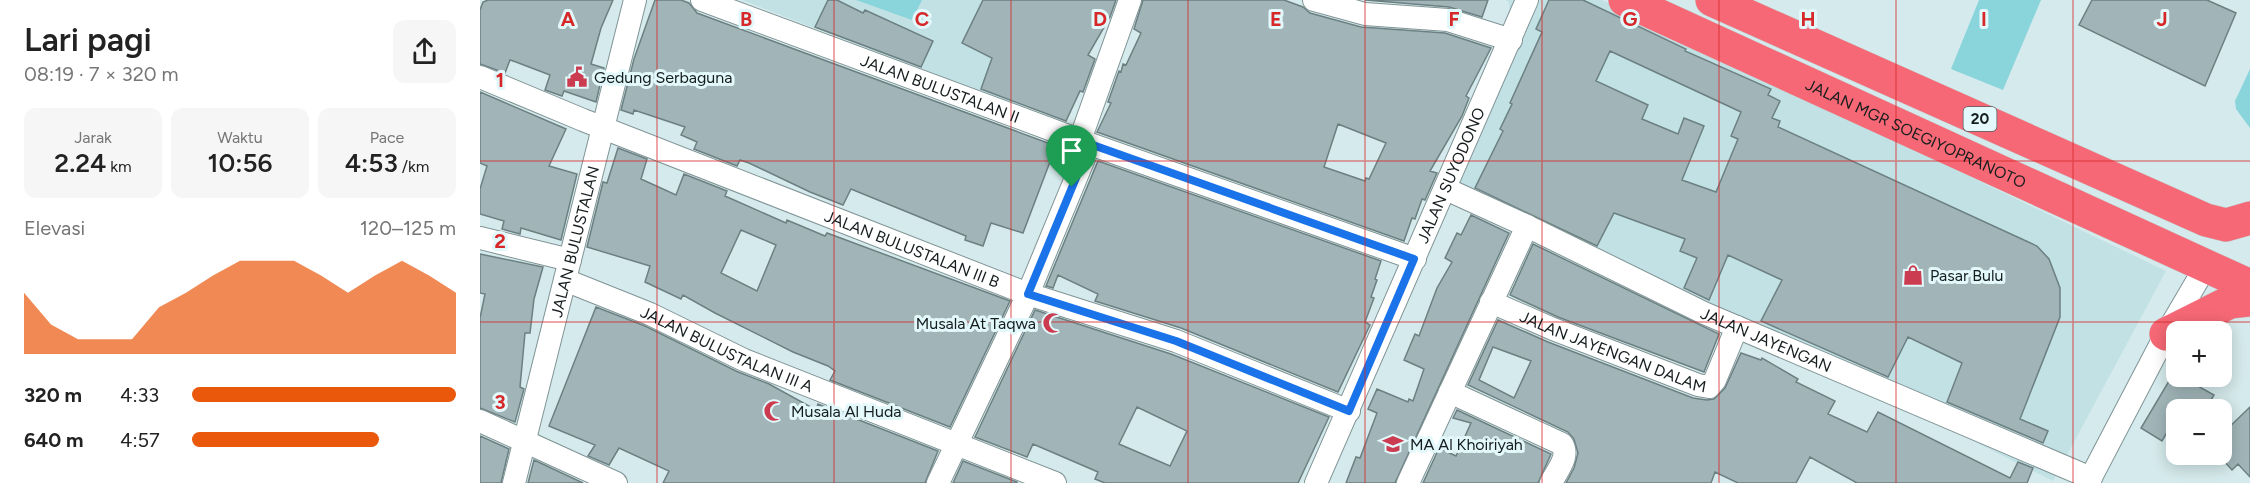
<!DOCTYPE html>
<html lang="id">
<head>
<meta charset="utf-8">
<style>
  :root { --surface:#fff; --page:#f6f6f6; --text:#222; --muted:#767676; --accent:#ea580c }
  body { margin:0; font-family:Figtree,sans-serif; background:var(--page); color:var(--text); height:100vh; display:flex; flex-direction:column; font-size:22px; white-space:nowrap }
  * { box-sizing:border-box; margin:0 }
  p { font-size:20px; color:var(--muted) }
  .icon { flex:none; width:33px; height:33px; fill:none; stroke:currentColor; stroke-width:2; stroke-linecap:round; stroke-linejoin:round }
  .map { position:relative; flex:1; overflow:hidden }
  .side { display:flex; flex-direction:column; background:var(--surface); width:480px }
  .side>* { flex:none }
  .controls { position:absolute; left:1686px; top:321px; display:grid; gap:12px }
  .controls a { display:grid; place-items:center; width:66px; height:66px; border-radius:12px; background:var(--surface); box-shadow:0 3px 15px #0003; font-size:30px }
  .pin { position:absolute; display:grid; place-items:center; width:51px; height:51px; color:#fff; margin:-62px -26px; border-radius:50% 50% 50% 0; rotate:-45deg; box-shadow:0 0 6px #0007 }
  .pin .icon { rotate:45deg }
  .round { display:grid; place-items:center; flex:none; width:63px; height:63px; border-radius:12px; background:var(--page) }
  .summary { display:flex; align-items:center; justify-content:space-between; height:102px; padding:0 24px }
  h1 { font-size:33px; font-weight:600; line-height:45px }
  .metrics { display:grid; grid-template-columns:repeat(3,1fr); gap:9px; height:102px; padding:6px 24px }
  .metrics div { display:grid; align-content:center; border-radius:12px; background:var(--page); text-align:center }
  .metrics b { font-size:26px; font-weight:600 }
  .metrics small { font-size:16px; font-weight:400 }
  .metrics p { font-size:16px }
  .chart { height:168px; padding:12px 24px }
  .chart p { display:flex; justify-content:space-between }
  .chart svg { width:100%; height:108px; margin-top:6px; fill:var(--accent); opacity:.7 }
  ul { padding:0 24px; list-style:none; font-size:20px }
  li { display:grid; grid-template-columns:96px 72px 1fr; align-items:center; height:45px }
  li i { height:15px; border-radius:8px; background:var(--accent) }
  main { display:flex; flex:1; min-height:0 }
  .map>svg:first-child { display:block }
</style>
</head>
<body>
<main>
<section class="side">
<div class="summary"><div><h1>Lari pagi</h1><p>08:19 · 7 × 320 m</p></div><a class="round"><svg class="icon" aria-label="share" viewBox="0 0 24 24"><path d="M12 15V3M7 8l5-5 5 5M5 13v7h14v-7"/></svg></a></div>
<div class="metrics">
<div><p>Jarak</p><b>2.24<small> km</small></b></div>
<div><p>Waktu</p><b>10:56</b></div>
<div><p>Pace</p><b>4:53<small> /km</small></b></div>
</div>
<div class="chart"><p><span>Elevasi</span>120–125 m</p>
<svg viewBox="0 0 160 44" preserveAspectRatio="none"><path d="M0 44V19L10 32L20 38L30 38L40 38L50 25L60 19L70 12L80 6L90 6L100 6L110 12L120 19L130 12L140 6L150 12L160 19V44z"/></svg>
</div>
<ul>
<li><b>320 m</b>4:33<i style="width:100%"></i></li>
<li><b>640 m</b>4:57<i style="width:71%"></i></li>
</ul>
</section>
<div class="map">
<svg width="1770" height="483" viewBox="0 0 1770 483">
  <rect width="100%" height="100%" fill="#d5eaec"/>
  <path fill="#c2e1e4" d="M262,0H581L541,108Z
    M1025,0H1122L1686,271L1573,481L1210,299L963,182L1029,21V2Z"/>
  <path fill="#8ad4dc" d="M376,0H442L432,20Z
    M1499,0H1561L1523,90L1471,69Z
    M1770,69V128L1756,109L1755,101Z"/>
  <path fill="#a1b5b8" stroke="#6c8082" stroke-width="1.5" fill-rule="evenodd" d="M8,0H133L121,28L111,64L124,68L116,102L84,91L82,96L65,90L70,75L36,62L30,60L25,73L0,64V10L3,2Z
    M175,0H201L209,3L217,13L576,146L543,233L511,223L503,246L485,240L486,236L371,189L363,205L330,192L269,163L260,160L257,166L214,149L217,142L201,135L205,127L154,110L153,114L141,110L154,59Z
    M348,0H357L383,13L385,10L453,41L441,67L335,27Z
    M503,0H636L630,17L608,55L615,59L603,92L600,91L586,121L501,89L512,58L482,43Z
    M663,0H804L823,7L830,13L881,27L965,33L1011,48L986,96L989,98L982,116L950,171L957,173L945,200L942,199L935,219L932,218L924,241L617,132L631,103L628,102L639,71L641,72L643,64L646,65L661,33L654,29ZM858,124L906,143L889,179L886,178L885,181L844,167Z
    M885,0H1008L1002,17L969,7Z
    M1069,0H1103L1206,49L1205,51L1291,89L1288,95L1300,101L1292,118L1300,121L1298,127L1557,246L1569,259L1580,288V317L1540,419L1568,431L1563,443L1467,402L1482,363L1428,337L1408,377L1281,321L1302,280L1248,255L1229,300L1204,288L1217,258L1200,251L1205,239L1134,213L1117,246L995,188L1023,131L1020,129L1032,104L1030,103L1062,32L1056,29ZM1130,51L1261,112L1251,136L1258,139L1236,192L1202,180L1224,126L1204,118L1198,134L1162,119L1168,105L1116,81Z
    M1612,0H1727L1756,13L1725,86L1599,25Z
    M0,92L86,129L69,166L97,174L81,240L41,228L40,234L22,229L24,221L0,214V189L7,166L0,163Z
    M138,148L167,159L161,179L196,195L204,174L247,191L245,196L306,223L307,220L345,236L347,233L530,301L470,427L350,380L355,371L348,366L313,352L235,313L203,295L201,299L165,282L170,266L107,247L123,182L127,183ZM261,230L296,245L277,291L241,273Z
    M618,161L901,261L895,279L897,280L891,297L894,298L885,322L890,325L858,392L701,328L615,301L618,294L578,275L573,288L566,286Z
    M991,215L1029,233L915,483H866L876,457L880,458L897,413L888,409L897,389L928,402L929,399L933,401L944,369L924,360L935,334L939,336L957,288L972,262L965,258L977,233L981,235Z
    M1053,244L1239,334L1224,372L1078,317L1030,295Z
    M0,254L63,267L54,299L50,333H45L40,387L44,389L35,422L0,408V318L5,294L0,293Z
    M116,307L165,326L258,372L289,384L336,410L338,404L458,451L445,483H183L189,471L139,448L129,465L108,456L115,445L69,426Z
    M555,310L691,354L849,417L818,483H625L615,479L618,472L553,444L547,457L495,437ZM657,407L707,431L690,466L639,444Z
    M1018,320L1068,342L1213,398L1227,400L1234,399L1245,388L1261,353L1281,360L1282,358L1318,379L1316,382L1355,401L1348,414L1387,432L1398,412L1530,478L1538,462L1553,468L1547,483H1377L1330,457L1316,483H1258L1235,472L1231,483H1086L1094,468L1098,453L1094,439L1088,432L988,385ZM1013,347L1051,361L1034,398L999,380Z
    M1692,376H1721L1716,385L1734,395L1725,410H1696V417L1682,441L1661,428Z
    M1770,407V477L1758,464L1752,470L1742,459V434Z
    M977,410L1071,454L1058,483H943L959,448L976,456L991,423L973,418Z
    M0,436L29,449L21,483H0Z
    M54,460L103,483H48Z
    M483,461L537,482V483H473Z"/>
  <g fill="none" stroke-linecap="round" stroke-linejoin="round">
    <g stroke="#809496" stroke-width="24">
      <g id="minor">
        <path id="s1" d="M222,0L610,144L935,259"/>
        <path d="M834,0L885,14L968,20L1031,40"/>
        <path id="s2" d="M0,77L103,120L548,294L696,341L869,411"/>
        <path d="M600,140L650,0"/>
        <path id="s3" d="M966,189L1047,226L1224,313L1611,478"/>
        <path d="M0,238L90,260"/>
        <path id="s4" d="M85,280L170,314L264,360L575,483"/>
        <path id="s5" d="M1011,302L1073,329L1218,385L1229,387L1235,380L1257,327"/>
        <path d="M970,392L1082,444C1090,457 1077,470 1071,483"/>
        <path d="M0,421L136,483"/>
        <path id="s6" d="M34,483L155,0"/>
        <path d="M458,483L548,294L610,144"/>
        <path id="s7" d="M836,483L1047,0"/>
        <path d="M928,483L1047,226"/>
        <path d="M1608,483L1686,334L1726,266"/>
      </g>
    </g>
    <g stroke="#c7c9c9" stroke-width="34">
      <g id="highway">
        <path id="s8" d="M1145,0L1770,286"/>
        <path d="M1232,0L1726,220L1746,225L1770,218"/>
        <path d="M1686,334L1750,302L1770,300"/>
      </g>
    </g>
    <use href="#minor" stroke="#fff" stroke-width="22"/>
    <use href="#highway" stroke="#f66875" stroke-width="33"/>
  </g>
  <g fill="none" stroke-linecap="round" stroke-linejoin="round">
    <g stroke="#fff" stroke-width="12">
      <path id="route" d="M610,144L934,259L869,411L696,341L548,294Z"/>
    </g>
    <use href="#route" stroke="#1a73e8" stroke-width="8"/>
  </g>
  <path fill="none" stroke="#d62828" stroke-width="1.5" stroke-opacity="0.55" d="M177,0V483M354,0V483M531,0V483M708,0V483M885,0V483M1062,0V483M1239,0V483M1416,0V483M1593,0V483M0,161H1770M0,322H1770"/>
  <defs>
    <g id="civic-bare" transform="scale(1.62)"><path d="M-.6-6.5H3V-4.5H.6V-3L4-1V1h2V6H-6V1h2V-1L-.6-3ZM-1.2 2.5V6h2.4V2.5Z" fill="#cc3c50" stroke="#e2f8fa" stroke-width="2.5" paint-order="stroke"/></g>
    <g id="shop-bare" transform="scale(1.62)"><path d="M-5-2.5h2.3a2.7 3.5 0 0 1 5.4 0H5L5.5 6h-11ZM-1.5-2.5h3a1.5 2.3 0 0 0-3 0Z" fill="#cc3c50" stroke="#e2f8fa" stroke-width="2.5" paint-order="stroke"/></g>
    <g id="mosque-bare" transform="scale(1.62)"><path d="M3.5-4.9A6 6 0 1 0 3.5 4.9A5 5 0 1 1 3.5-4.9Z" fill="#cc3c50" stroke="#e2f8fa" stroke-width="2.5" paint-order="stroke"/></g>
    <g id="school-bare" transform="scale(1.62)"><path d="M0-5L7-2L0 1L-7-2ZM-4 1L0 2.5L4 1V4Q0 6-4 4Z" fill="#cc3c50" stroke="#e2f8fa" stroke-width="2.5" paint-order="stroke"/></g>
  </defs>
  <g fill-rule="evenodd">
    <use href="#civic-bare" x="97" y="77"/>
    <use href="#shop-bare" x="1433" y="275"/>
    <use href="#mosque-bare" x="573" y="323"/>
    <use href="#mosque-bare" x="294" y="411"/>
    <use href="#school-bare" x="913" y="444"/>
  </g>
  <g text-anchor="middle" stroke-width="6" stroke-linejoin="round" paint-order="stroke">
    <rect fill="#e2f8fa" stroke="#535f60" stroke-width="1.5" x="1483.5" y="107" width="33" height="24" rx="4.5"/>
    <g font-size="15" font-weight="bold" fill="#161d1e">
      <text x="1500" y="124">20</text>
    </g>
    <g font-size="16" fill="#161d1e" stroke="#e2f8fa" text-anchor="start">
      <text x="114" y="83">Gedung Serbaguna</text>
      <text x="1450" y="281">Pasar Bulu</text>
      <text x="556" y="329" text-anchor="end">Musala At Taqwa</text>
      <text x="311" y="417">Musala Al Huda</text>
      <text x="930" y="450">MA Al Khoiriyah</text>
    </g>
    <g font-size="16" fill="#161d1e" stroke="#e2f8fa">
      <text dy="6" stroke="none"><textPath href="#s1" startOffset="254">JALAN BULUSTALAN II</textPath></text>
      <text dy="6" stroke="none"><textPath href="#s8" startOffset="320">JALAN MGR SOEGIYOPRANOTO</textPath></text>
      <text dy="6" stroke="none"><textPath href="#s7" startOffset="336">JALAN SUYODONO</textPath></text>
      <text dy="6" stroke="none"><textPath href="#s6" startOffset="249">JALAN BULUSTALAN</textPath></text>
      <text dy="6" stroke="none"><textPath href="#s2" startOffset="465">JALAN BULUSTALAN III B</textPath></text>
      <text dy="6" stroke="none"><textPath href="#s3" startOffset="354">JALAN JAYENGAN</textPath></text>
      <text dy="6" stroke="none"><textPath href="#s5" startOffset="132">JALAN JAYENGAN DALAM</textPath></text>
      <text dy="6" stroke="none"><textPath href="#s4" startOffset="176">JALAN BULUSTALAN III A</textPath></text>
    </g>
  </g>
  <g font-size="20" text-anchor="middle" font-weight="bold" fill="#d62828" stroke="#e2f8fa" stroke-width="6" stroke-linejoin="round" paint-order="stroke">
    <text x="88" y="26">A</text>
    <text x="266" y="26">B</text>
    <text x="442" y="26">C</text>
    <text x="620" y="26">D</text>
    <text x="796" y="26">E</text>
    <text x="974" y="26">F</text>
    <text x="1150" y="26">G</text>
    <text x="1328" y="26">H</text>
    <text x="1504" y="26">I</text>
    <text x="1682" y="26">J</text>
    <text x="20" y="87">1</text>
    <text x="20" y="248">2</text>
    <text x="20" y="409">3</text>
  </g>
</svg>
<div class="controls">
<a>+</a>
<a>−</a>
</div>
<div class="pin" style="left:592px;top:187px;background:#1e9e55"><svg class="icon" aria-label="arrive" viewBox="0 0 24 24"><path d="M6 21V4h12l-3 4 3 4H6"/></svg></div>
</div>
</main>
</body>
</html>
